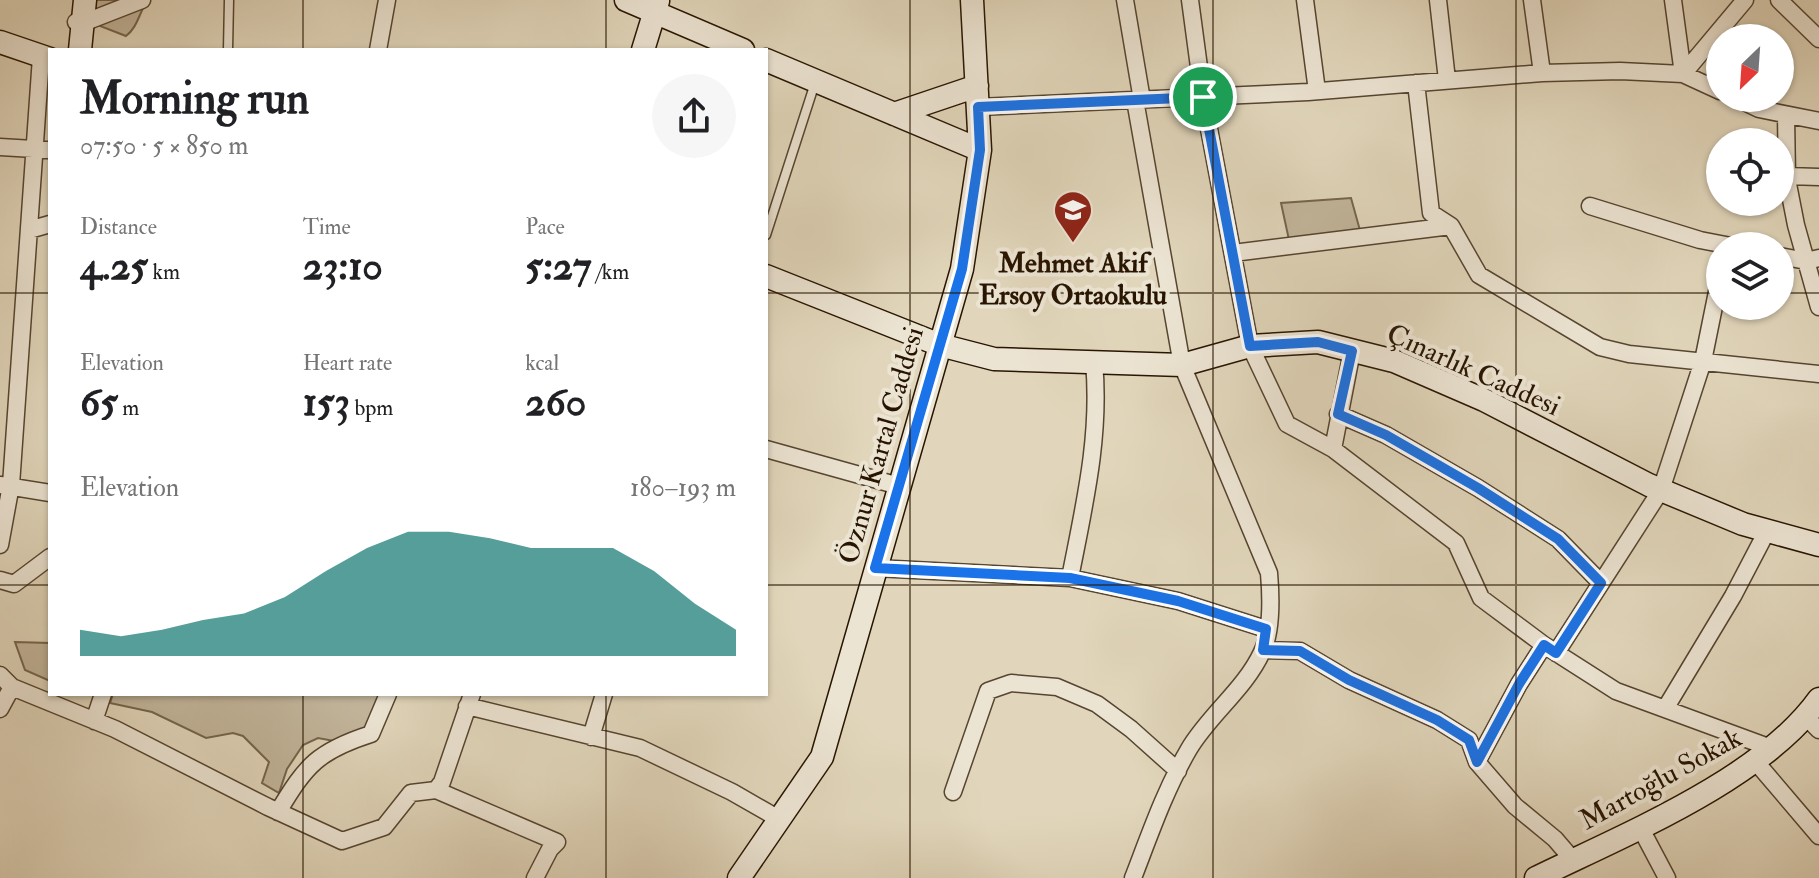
<!DOCTYPE html>
<html lang="en">
<head>
<meta charset="utf-8">
<style>
  :root { --surface:#fff; --page:#f6f6f6; --text:#202124; --muted:#757577; --accent:#0f766e }
  body { margin:0; font-family:"IM FELL Double Pica",serif; background:var(--page); color:var(--text); height:100vh; display:flex; flex-direction:column; font-size:30px; white-space:nowrap }
  * { box-sizing:border-box; margin:0 }
  p { font-size:26px; color:var(--muted) }
  .icon { flex:none; width:44px; height:44px; fill:none; stroke:currentColor; stroke-width:2; stroke-linecap:round; stroke-linejoin:round }
  .map { position:relative; flex:1; overflow:hidden }
  .side { position:absolute; left:48px; top:48px; width:720px; height:648px; display:flex; flex-direction:column; background:var(--surface); border-radius:0px; box-shadow:0 2px 6px #0004 }
  .side>* { flex:none }
  .needle { width:52px; rotate:205deg }
  .buttons { position:absolute; left:1706px; top:24px; display:grid; gap:16px }
  .buttons a { display:grid; place-items:center; width:88px; height:88px; border-radius:50%; background:var(--surface); box-shadow:0 2px 6px #0004; font-size:40px }
  .pin { position:absolute; display:grid; place-items:center; width:68px; height:68px; color:#fff; margin:-34px; border:4px solid #fff; border-radius:50%; box-shadow:0 2px 8px #0007 }
  .round { display:grid; place-items:center; flex:none; width:84px; height:84px; border-radius:42px; background:var(--page) }
  .overview { display:flex; align-items:center; justify-content:space-between; height:136px; padding:0 32px }
  h1 { font-size:44px; font-weight:700; line-height:60px }
  .metrics { display:grid; grid-template-columns:repeat(3,1fr); gap:12px; height:136px; padding:8px 32px }
  .metrics div { display:grid; align-content:center }
  .metrics b { font-size:40px; font-weight:700 }
  .metrics small { font-size:22px; font-weight:400 }
  .metrics p { font-size:22px }
  .chart { height:224px; padding:16px 32px }
  .chart p { display:flex; justify-content:space-between }
  .chart svg { width:100%; height:144px; margin-top:8px; fill:var(--accent); opacity:.7 }
  .map>svg:first-child { display:block }
</style>
</head>
<body>
<div class="map">
<svg width="1819" height="878" viewBox="0 0 1819 878">
  <rect width="100%" height="100%" fill="#e1d6bb"/>
  <filter id="stains"><feTurbulence type="fractalNoise" baseFrequency=".0025" numOctaves="4"/><feColorMatrix values="0 0 0 0 .2 0 0 0 0 .09 0 0 0 0 .02 0 0 0 .5 -.17"/></filter>
  <radialGradient id="worn" r=".72"><stop offset=".6" stop-color="#630" stop-opacity="0"/><stop offset="1" stop-color="#630" stop-opacity=".3"/></radialGradient>
  <path fill="#c2b59b" stroke="#75654e" stroke-width="2" d="M90,0H148C139,12 138,27 126,36L100,26L89,13Z
    M1351,198L1361,234L1289,240L1281,203Z
    M15,642L50,643V681L25,670Z
    M113,694H382L367,730L334,741L318,738L303,745L287,769L279,793L262,783L269,762L243,736L233,733L206,738L152,712L110,703Z"/>
  <g fill="none" stroke-linecap="round" stroke-linejoin="round">
    <g stroke="#564530" stroke-width="11">
      <path id="lane" d="M228,50L229,0
        M766,235L815,83"/>
    </g>
    <g stroke="#564530" stroke-width="19">
      <path id="street" d="M1125,0L1142,100
        M1190,0L1203,97L1250,346L1287,424L1333,449L1456,543L1481,598L1544,645L1616,691L1771,748
        M1305,0L1317,91
        M1438,0L1447,80
        M1532,0L1542,73
        M1673,0L1683,74
        M1779,0L1819,39
        M76,22L83,23L142,0
        M378,50L387,0
        M1683,74L1745,0
        M1416,83L1431,213L1451,226L1479,275L1600,347L1629,354L1819,374
        M1736,98L1759,109L1819,121
        M978,107L1308,92L1542,73L1620,71L1683,74L1720,91
        M1786,115L1787,179L1796,225L1819,307
        M0,147L50,150
        M1787,176L1819,177
        M1590,206L1700,240L1731,246
        M29,230L50,224
        M1233,253L1451,226
        M1780,256L1806,261L1819,258
        M1338,414L1386,435L1478,488L1558,539L1601,583
        M766,449L899,486
        M1333,449L1352,351
        M0,485L50,493
        M0,545L11,485L41,57
        M875,568L1070,578L1178,601L1266,629
        M1070,578C1084,506 1101,436 1094,362
        M0,580L14,584L50,557
        M1263,650L1300,651L1349,680L1437,720L1469,740L1477,762L1515,806L1555,839L1573,860
        M1556,653L1661,490L1703,361L1720,277
        M0,675L12,687L115,729L268,807L342,841L384,827L411,793L436,790L442,782L472,694
        M467,706L640,748L732,792L779,819
        M0,709L12,687
        M1665,709L1733,596L1767,531
        M1806,717L1819,730
        M94,721L103,694
        M591,737L604,694
        M1477,762L1519,684L1544,645
        M1756,762L1819,836
        M436,790L557,842L550,849L535,878
        M953,792L988,691L1011,683L1057,687L1097,704L1131,729L1178,771
        M278,812C306,765 318,751 371,734L388,694
        M1640,827L1667,878
        M1133,878C1150,834 1165,790 1189,749C1209,715 1245,689 1262,652C1272,631 1271,596 1269,573L1182,365L1135,100"/>
    </g>
    <g stroke="#281501" stroke-width="25">
      <path id="secondary" d="M626,0L743,50
        M0,42L50,59
        M80,50L85,0
        M643,50L658,1
        M766,60L980,150
        M894,114L977,86
        M766,276L940,345L994,359L1182,365L1250,346L1318,342L1394,361L1484,400L1649,485L1743,524L1819,545
        M739,878L822,757L962,269L980,150L972,0
        M1536,878C1624,835 1762,779 1819,699"/>
    </g>
    <use href="#lane" stroke="#ece4d3" stroke-width="8"/>
    <use href="#street" stroke="#ece4d3" stroke-width="16"/>
    <use href="#secondary" stroke="#ece4d3" stroke-width="22"/>
  </g>
  <g fill="none" stroke-linecap="round" stroke-linejoin="round">
    <g stroke="#fff" stroke-width="16">
      <path id="route" d="M1203,97L1250,346L1318,342L1352,351L1338,414L1386,435L1478,488L1558,539L1601,583L1556,653L1544,645L1519,684L1477,762L1469,740L1437,720L1349,680L1300,651L1263,650L1266,629L1178,601L1070,578L875,568L962,269L980,150L978,107Z"/>
    </g>
    <use href="#route" stroke="#1a73e8" stroke-width="10"/>
  </g>
  <path fill="none" stroke="#281501" stroke-width="2" stroke-opacity="0.55" d="M303,0V50M606,0V50M910,0V878M1213,0V878M1516,0V878M0,293H50M766,293H1720M1780,293H1819M0,585H50M766,585H1819M303,694V878M606,694V878"/>
  <defs>
    <g id="school-pin" transform="scale(2)"><path d="M0 17L-7.5 6A9.5 9.5 0 1 1 7.5 6Z" fill="#8f2418" stroke="#ece4d3"/><path d="M0-5L7-2L0 1L-7-2ZM-4 1L0 2.5L4 1V4Q0 6-4 4Z" fill="#fff"/></g>
  </defs>
  <g fill-rule="evenodd">
    <use href="#school-pin" x="1073" y="210"/>
  </g>
  <g text-anchor="middle" stroke-width="8" stroke-linejoin="round" paint-order="stroke">
    <g font-size="28" font-weight="bold" fill="#281501" stroke="#ece4d3">
      <text x="1073" y="272">Mehmet Akif<tspan x="1073" dy="32">Ersoy Ortaokulu</tspan></text>
    </g>
    <g font-size="28" fill="#281501" stroke="#ece4d3">
      <text transform="translate(1474 369) rotate(24)" y="10">Çınarlık Caddesi</text>
      <text transform="translate(880 445) rotate(-74)" y="10">Öznur Kartal Caddesi</text>
      <text transform="translate(1660 778) rotate(-29)" y="10">Martoğlu Sokak</text>
    </g>
  </g>
  <rect width="100%" height="100%" filter="url(#stains)"/>
  <rect width="100%" height="100%" fill="url(#worn)"/>
</svg>
<div class="buttons">
<a><svg class="needle" viewBox="-14 -14 28 28"><path d="M0-13l5 13h-10z" fill="#e53935"/><path d="M0 13l5-13h-10z" fill="#757577"/></svg></a>
<a><svg class="icon" aria-label="locate" viewBox="0 0 24 24"><circle cx="12" cy="12" r="6"/><path d="M12 2v4M12 18v4M2 12h4M18 12h4"/></svg></a>
<a><svg class="icon" aria-label="layers" viewBox="0 0 24 24"><path d="M12 4l9 5-9 5-9-5zM3 14l9 5 9-5"/></svg></a>
</div>
<div class="pin" style="left:1203px;top:97px;background:#1e9e55"><svg class="icon" aria-label="arrive" viewBox="0 0 24 24"><path d="M6 21V4h12l-3 4 3 4H6"/></svg></div>
<section class="side">
<div class="overview"><div><h1>Morning run</h1><p>07:50 · 5 × 850 m</p></div><a class="round"><svg class="icon" aria-label="share" viewBox="0 0 24 24"><path d="M12 15V3M7 8l5-5 5 5M5 13v7h14v-7"/></svg></a></div>
<div class="metrics">
<div><p>Distance</p><b>4.25<small> km</small></b></div>
<div><p>Time</p><b>23:10</b></div>
<div><p>Pace</p><b>5:27<small> /km</small></b></div>
</div>
<div class="metrics">
<div><p>Elevation</p><b>65<small> m</small></b></div>
<div><p>Heart rate</p><b>153<small> bpm</small></b></div>
<div><p>kcal</p><b>260</b></div>
</div>
<div class="chart"><p><span>Elevation</span>180–193 m</p>
<svg viewBox="0 0 160 44" preserveAspectRatio="none"><path d="M0 44V36L10 38L20 36L30 33L40 31L50 26L60 18L70 11L80 6L90 6L100 8L110 11L120 11L130 11L140 18L150 28L160 36V44z"/></svg>
</div>
</section>
</div>
</body>
</html>
